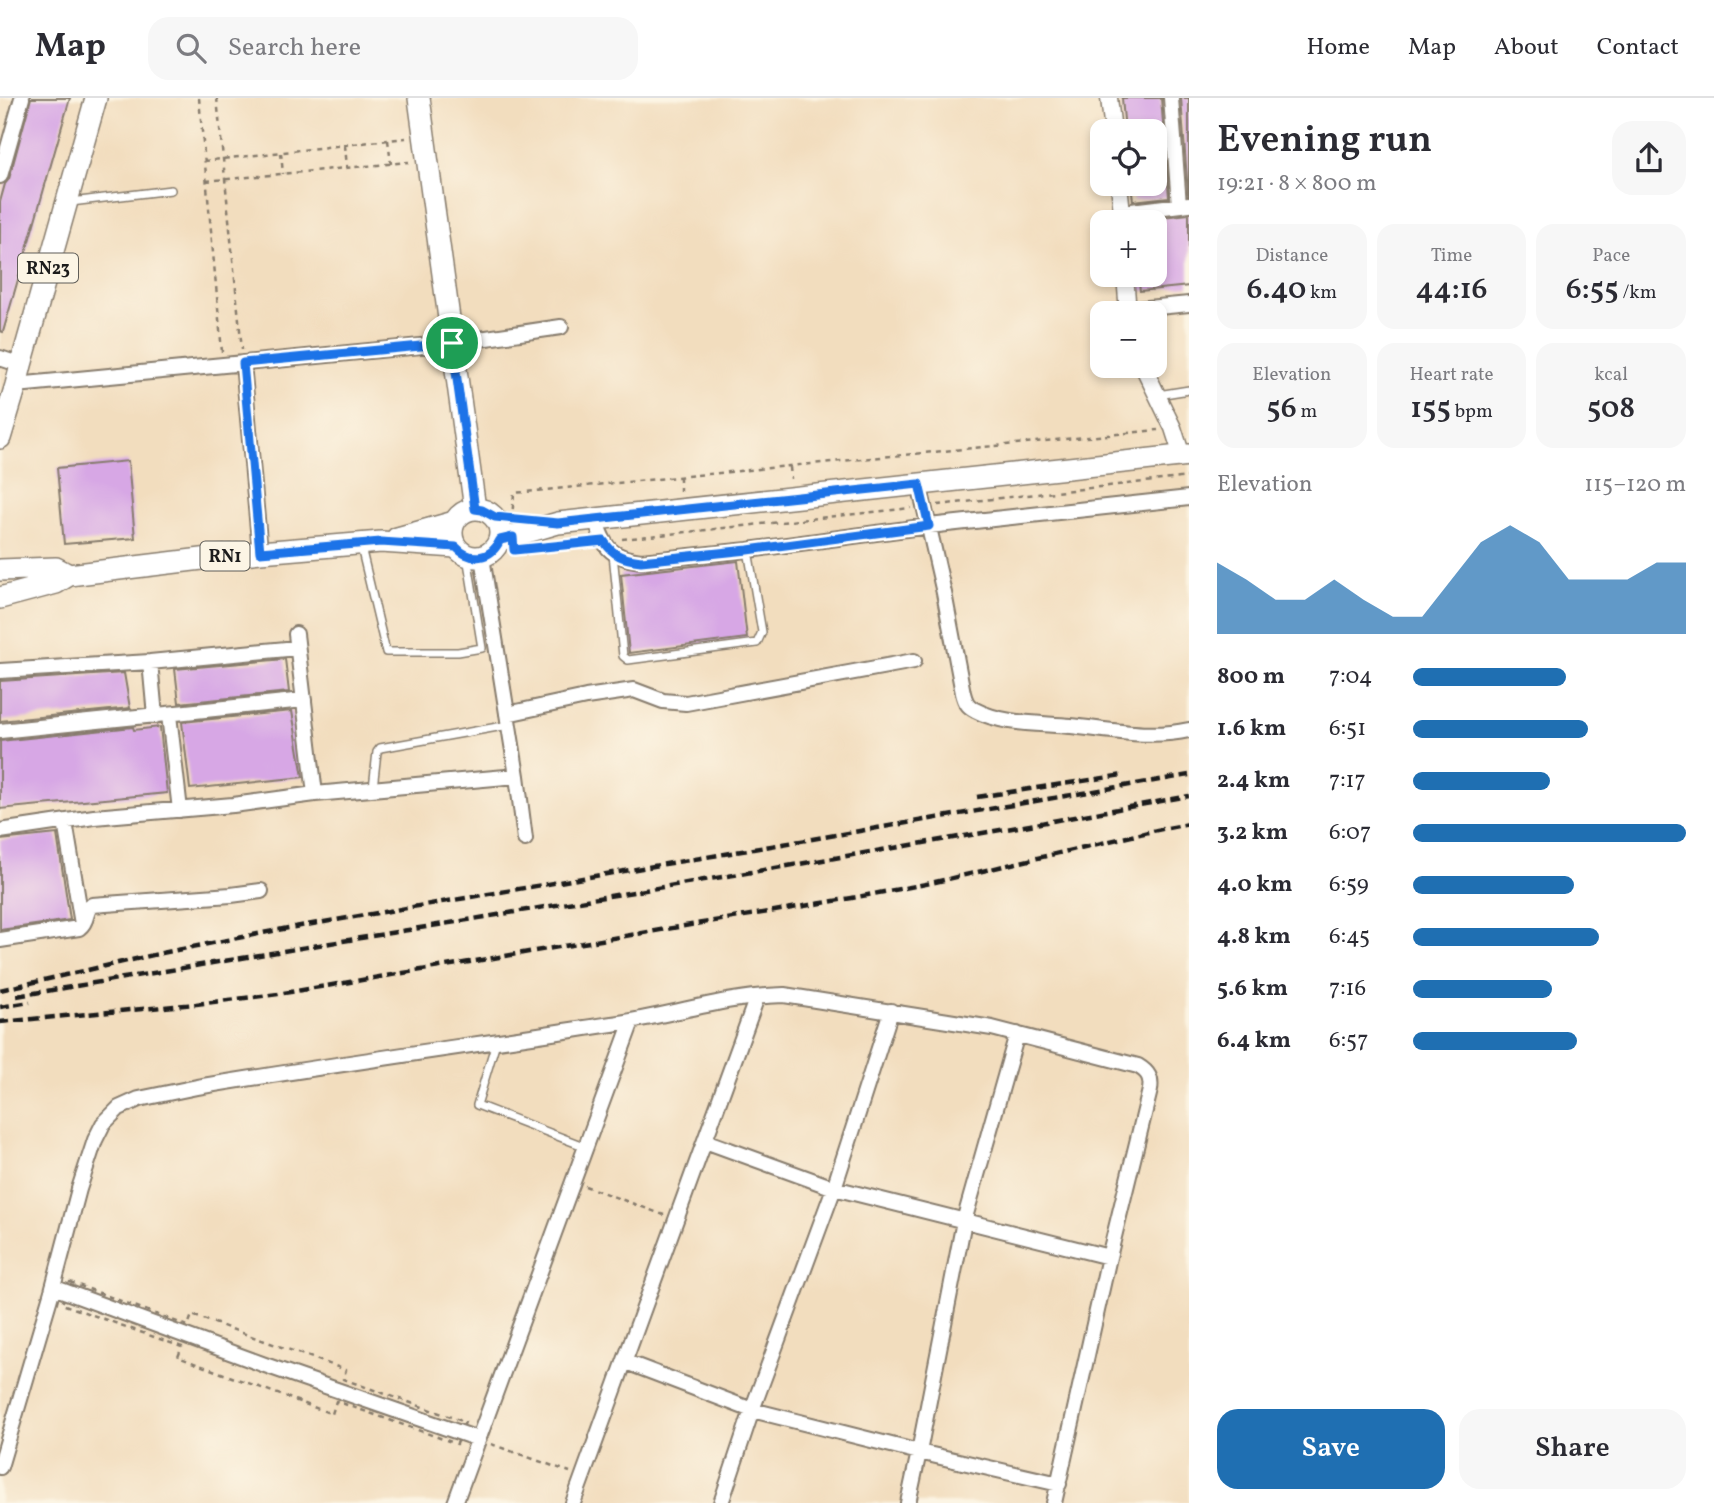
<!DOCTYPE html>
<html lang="en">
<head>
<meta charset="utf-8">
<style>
  :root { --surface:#fff; --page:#f7f7f7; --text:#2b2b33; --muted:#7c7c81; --line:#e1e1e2; --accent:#1f6fb2 }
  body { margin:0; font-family:Vollkorn,serif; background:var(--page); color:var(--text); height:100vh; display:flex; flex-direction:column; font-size:26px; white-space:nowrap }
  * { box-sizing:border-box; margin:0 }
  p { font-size:23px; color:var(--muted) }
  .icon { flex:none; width:38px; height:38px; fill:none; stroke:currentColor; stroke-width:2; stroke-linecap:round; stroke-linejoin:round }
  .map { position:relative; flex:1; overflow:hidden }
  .drawer { display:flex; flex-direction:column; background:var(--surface); width:525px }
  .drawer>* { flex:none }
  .tools { position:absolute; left:1090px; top:21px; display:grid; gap:14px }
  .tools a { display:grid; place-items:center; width:77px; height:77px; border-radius:14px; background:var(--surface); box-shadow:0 4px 10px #0003; font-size:35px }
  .pin { position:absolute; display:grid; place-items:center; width:60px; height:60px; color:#fff; margin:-30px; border:4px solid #fff; border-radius:50%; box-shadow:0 2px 7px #0007 }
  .round { display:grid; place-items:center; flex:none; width:74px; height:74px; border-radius:21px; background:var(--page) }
  .summary { display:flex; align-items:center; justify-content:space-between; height:119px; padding:0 28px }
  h1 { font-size:38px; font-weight:600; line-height:52px }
  .figures { display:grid; grid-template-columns:repeat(3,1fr); gap:10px; height:119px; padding:7px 28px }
  .figures div { display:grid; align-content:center; border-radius:18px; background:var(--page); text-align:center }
  .figures b { font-size:30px; font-weight:600 }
  .figures small { font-size:19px; font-weight:400 }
  .figures p { font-size:19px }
  .chart { height:196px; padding:14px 28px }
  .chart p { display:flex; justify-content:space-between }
  .chart svg { width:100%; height:126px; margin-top:7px; fill:var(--accent); opacity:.7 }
  .button { display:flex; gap:14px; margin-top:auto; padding:14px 28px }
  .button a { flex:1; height:80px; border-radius:21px; background:var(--accent); color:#fff; font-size:28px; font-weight:600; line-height:80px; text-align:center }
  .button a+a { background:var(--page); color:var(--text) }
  ul { padding:0 28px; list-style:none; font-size:23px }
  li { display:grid; grid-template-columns:112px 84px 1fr; align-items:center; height:52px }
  li i { height:18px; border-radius:9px; background:var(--accent) }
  header { display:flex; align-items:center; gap:42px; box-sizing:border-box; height:98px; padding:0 35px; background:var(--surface); border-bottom:2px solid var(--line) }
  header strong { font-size:33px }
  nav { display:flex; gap:38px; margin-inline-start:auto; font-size:24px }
  .search { width:490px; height:63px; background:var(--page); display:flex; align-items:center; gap:18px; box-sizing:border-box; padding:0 24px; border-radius:21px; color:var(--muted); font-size:26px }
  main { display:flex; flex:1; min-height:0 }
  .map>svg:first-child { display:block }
</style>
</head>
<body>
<header>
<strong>Map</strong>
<div class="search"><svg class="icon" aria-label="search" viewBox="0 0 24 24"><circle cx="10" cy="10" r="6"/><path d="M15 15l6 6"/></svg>Search here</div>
<nav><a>Home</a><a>Map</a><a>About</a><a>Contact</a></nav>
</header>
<main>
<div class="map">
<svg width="1189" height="1405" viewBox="0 0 1189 1405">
  <rect width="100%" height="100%" fill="#fcf5e5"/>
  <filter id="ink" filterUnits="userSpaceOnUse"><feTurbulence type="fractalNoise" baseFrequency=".0143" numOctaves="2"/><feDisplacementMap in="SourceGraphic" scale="14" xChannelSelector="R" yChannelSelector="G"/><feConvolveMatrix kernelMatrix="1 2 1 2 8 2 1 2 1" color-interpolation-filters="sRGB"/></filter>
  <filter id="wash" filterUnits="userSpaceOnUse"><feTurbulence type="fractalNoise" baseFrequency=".00686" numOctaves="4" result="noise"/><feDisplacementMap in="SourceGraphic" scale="28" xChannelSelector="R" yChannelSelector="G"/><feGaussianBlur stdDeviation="1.57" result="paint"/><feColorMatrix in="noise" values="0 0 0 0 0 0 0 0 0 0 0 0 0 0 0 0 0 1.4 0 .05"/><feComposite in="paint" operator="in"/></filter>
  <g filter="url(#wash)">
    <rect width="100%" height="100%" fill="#f2ddbe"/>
    <g id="blocks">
      <path fill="#d7a7e5" d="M31,0H70L3,234L0,233V104L5,86L9,81Z
        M1122,0H1161L1169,99L1133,103L1131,86H1155V33H1125Z
        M1181,0H1189V97L1188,96Z
        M1189,116V188L1140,193L1138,177H1155V124H1135V122Z
        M128,363L135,440L64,446L57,370Z
        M738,463L747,540L629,555L621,476Z
        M285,561L289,594L179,605L175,571Z
        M124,575L130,610L0,623V583Z
        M292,613L303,679L190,691L182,624Z
        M133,629L134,632L160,629L167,695L0,711V643Z
        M57,736L70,822L0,832V742Z"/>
    </g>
  </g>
  <g filter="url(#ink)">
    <use href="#blocks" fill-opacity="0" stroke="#877c6d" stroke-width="2"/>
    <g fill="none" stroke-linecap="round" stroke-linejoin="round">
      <g stroke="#877c6d" stroke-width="10">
        <path id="service" d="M71,104L171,92
          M1158,297L1189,292
          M361,449L386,554H458L482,550L467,458
          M613,456L623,558L628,562L757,545L762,534L748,452
          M373,690L377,654L380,650L509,627
          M496,944L477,1007L586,1049"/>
      </g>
      <g stroke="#877c6d" stroke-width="18">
        <path id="minor" d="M1171,0L1179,107
          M0,78L22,0
          M1123,114L1189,106
          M1127,212L1189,206
          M0,260L21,267
          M243,265L260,454
          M16,287L452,245L561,229
          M919,386L944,495L963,595C965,603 967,608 975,612C1003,627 1040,625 1071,628C1110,632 1150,641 1189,632
          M595,421C605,450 609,459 641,463L748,452L929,428L1189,400
          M482,459L517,678L525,741
          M296,536L315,696
          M150,564L155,618
          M0,573L150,564L297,550
          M507,616L586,599L634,592L663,603L686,605L914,563
          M169,617L180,712
          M0,633L304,602
          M65,724L82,826
          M0,733L94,719L233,707L315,696L517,678
          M0,842L79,830C89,822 84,814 92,807L231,797L261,793
          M705,1043L834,1090L1109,1159
          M53,1189L265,1267L478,1341
          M626,1264L752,1312L919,1354L1059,1386
          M0,1369L52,1193L79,1091L95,1042L103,1026L119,1010L139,1001L197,989C335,966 474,947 612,926C669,918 726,898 784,897L992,930L1138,968C1148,974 1152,980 1150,992L1109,1159L1054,1405
          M455,1405L632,923
          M573,1405L757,899
          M721,1405L752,1312L834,1090L891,913
          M908,1405L919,1354L964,1123L1017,936"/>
      </g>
      <g stroke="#877c6d" stroke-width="19">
        <path id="tertiary" d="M1109,0L1113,33
          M1119,86L1123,124
          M1125,177L1128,215
          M1143,268L1173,330L1182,358"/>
      </g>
      <g stroke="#877c6d" stroke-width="24">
        <path id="primary" d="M419,0L475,411
          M0,340L16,287L21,267L96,0
          M452 435a24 24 0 1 1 48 0a24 24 0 1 1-48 0Z
          M397,440L454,424
          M500,442L558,425L1189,357
          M0,472L56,470L69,477
          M0,500L56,485L69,477L260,454L381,444L456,449"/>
      </g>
      <path stroke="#877c6d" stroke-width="2.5" stroke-dasharray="5 5" stroke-linecap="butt" d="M199,0L222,254
        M217,0L242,252
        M388,42L391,66
        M345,47L347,70
        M281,55L283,76
        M204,63L406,40
        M206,83L409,64
        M790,369L791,381
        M680,379V393
        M938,407L1189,379
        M512,421L514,395L1158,332
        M622,441L911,410
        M545,449L591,444
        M585,1088L664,1117
        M70,1184L188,1228L192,1217L346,1272L343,1281L465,1324L457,1346L336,1303L332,1316L178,1259L182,1249L62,1206Z
        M491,1346L570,1374"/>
      <use href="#service" stroke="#fff" stroke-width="7"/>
      <use href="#minor" stroke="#fff" stroke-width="14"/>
      <use href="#tertiary" stroke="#fff" stroke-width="16"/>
      <use href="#primary" stroke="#fff" stroke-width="21"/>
      <path stroke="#1c1c1c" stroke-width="4.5" stroke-dasharray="10 5" stroke-linecap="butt" d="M977,699L1123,677
        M0,892L162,855L283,831L1189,677
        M17,898L1030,727L1189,698
        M0,909L30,904
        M0,924L196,906L278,896L852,800L931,785L1157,732L1189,726"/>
    </g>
  </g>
  <g fill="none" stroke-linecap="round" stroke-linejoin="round" filter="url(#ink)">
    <g stroke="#fff" stroke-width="14">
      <path id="route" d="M452,245L475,411L482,412L495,419L558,425L919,386L929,428L748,452L641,463C624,461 613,458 604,443L514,452L513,439L500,442C491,462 470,464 456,449L381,444L260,454L243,265Z"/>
    </g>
    <use href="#route" stroke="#1a73e8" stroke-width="9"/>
  </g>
  <g text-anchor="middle" stroke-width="5" stroke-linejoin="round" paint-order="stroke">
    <g fill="#fcf5e5" stroke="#5f5d58" stroke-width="2">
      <rect x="18" y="155.5" width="60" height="29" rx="5"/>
      <rect x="200.5" y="443.5" width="49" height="29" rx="5"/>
    </g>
    <g font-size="18" font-weight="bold" fill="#1c1c1c">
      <text x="48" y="176">RN23</text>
      <text x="225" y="464">RN1</text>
    </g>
  </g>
</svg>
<div class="tools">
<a><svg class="icon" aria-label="locate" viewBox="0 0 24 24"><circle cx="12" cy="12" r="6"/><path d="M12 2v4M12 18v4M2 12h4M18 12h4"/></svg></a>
<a>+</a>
<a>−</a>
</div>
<div class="pin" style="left:452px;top:245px;background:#1e9e55"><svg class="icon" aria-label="arrive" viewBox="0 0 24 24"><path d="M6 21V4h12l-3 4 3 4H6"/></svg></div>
</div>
<section class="drawer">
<div class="summary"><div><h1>Evening run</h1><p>19:21 · 8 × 800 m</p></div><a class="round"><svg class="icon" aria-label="share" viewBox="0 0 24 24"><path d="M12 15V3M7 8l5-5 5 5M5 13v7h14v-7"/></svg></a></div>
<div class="figures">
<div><p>Distance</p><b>6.40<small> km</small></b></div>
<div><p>Time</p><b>44:16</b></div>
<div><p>Pace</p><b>6:55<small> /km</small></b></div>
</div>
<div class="figures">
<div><p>Elevation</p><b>56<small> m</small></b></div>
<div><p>Heart rate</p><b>155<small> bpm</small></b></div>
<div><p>kcal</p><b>508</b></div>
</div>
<div class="chart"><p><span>Elevation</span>115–120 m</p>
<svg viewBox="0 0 160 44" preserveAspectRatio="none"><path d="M0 44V19L10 25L20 32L30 32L40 25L50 32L60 38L70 38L80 25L90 12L100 6L110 12L120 25L130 25L140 25L150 19L160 19V44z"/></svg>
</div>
<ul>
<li><b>800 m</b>7:04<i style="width:56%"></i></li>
<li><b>1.6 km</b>6:51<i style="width:64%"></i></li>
<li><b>2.4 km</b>7:17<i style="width:50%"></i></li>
<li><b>3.2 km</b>6:07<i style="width:100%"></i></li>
<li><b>4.0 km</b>6:59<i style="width:59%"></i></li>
<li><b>4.8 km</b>6:45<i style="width:68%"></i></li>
<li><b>5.6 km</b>7:16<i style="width:51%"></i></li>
<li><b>6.4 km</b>6:57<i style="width:60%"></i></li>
</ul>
<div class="button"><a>Save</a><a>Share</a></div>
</section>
</main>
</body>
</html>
